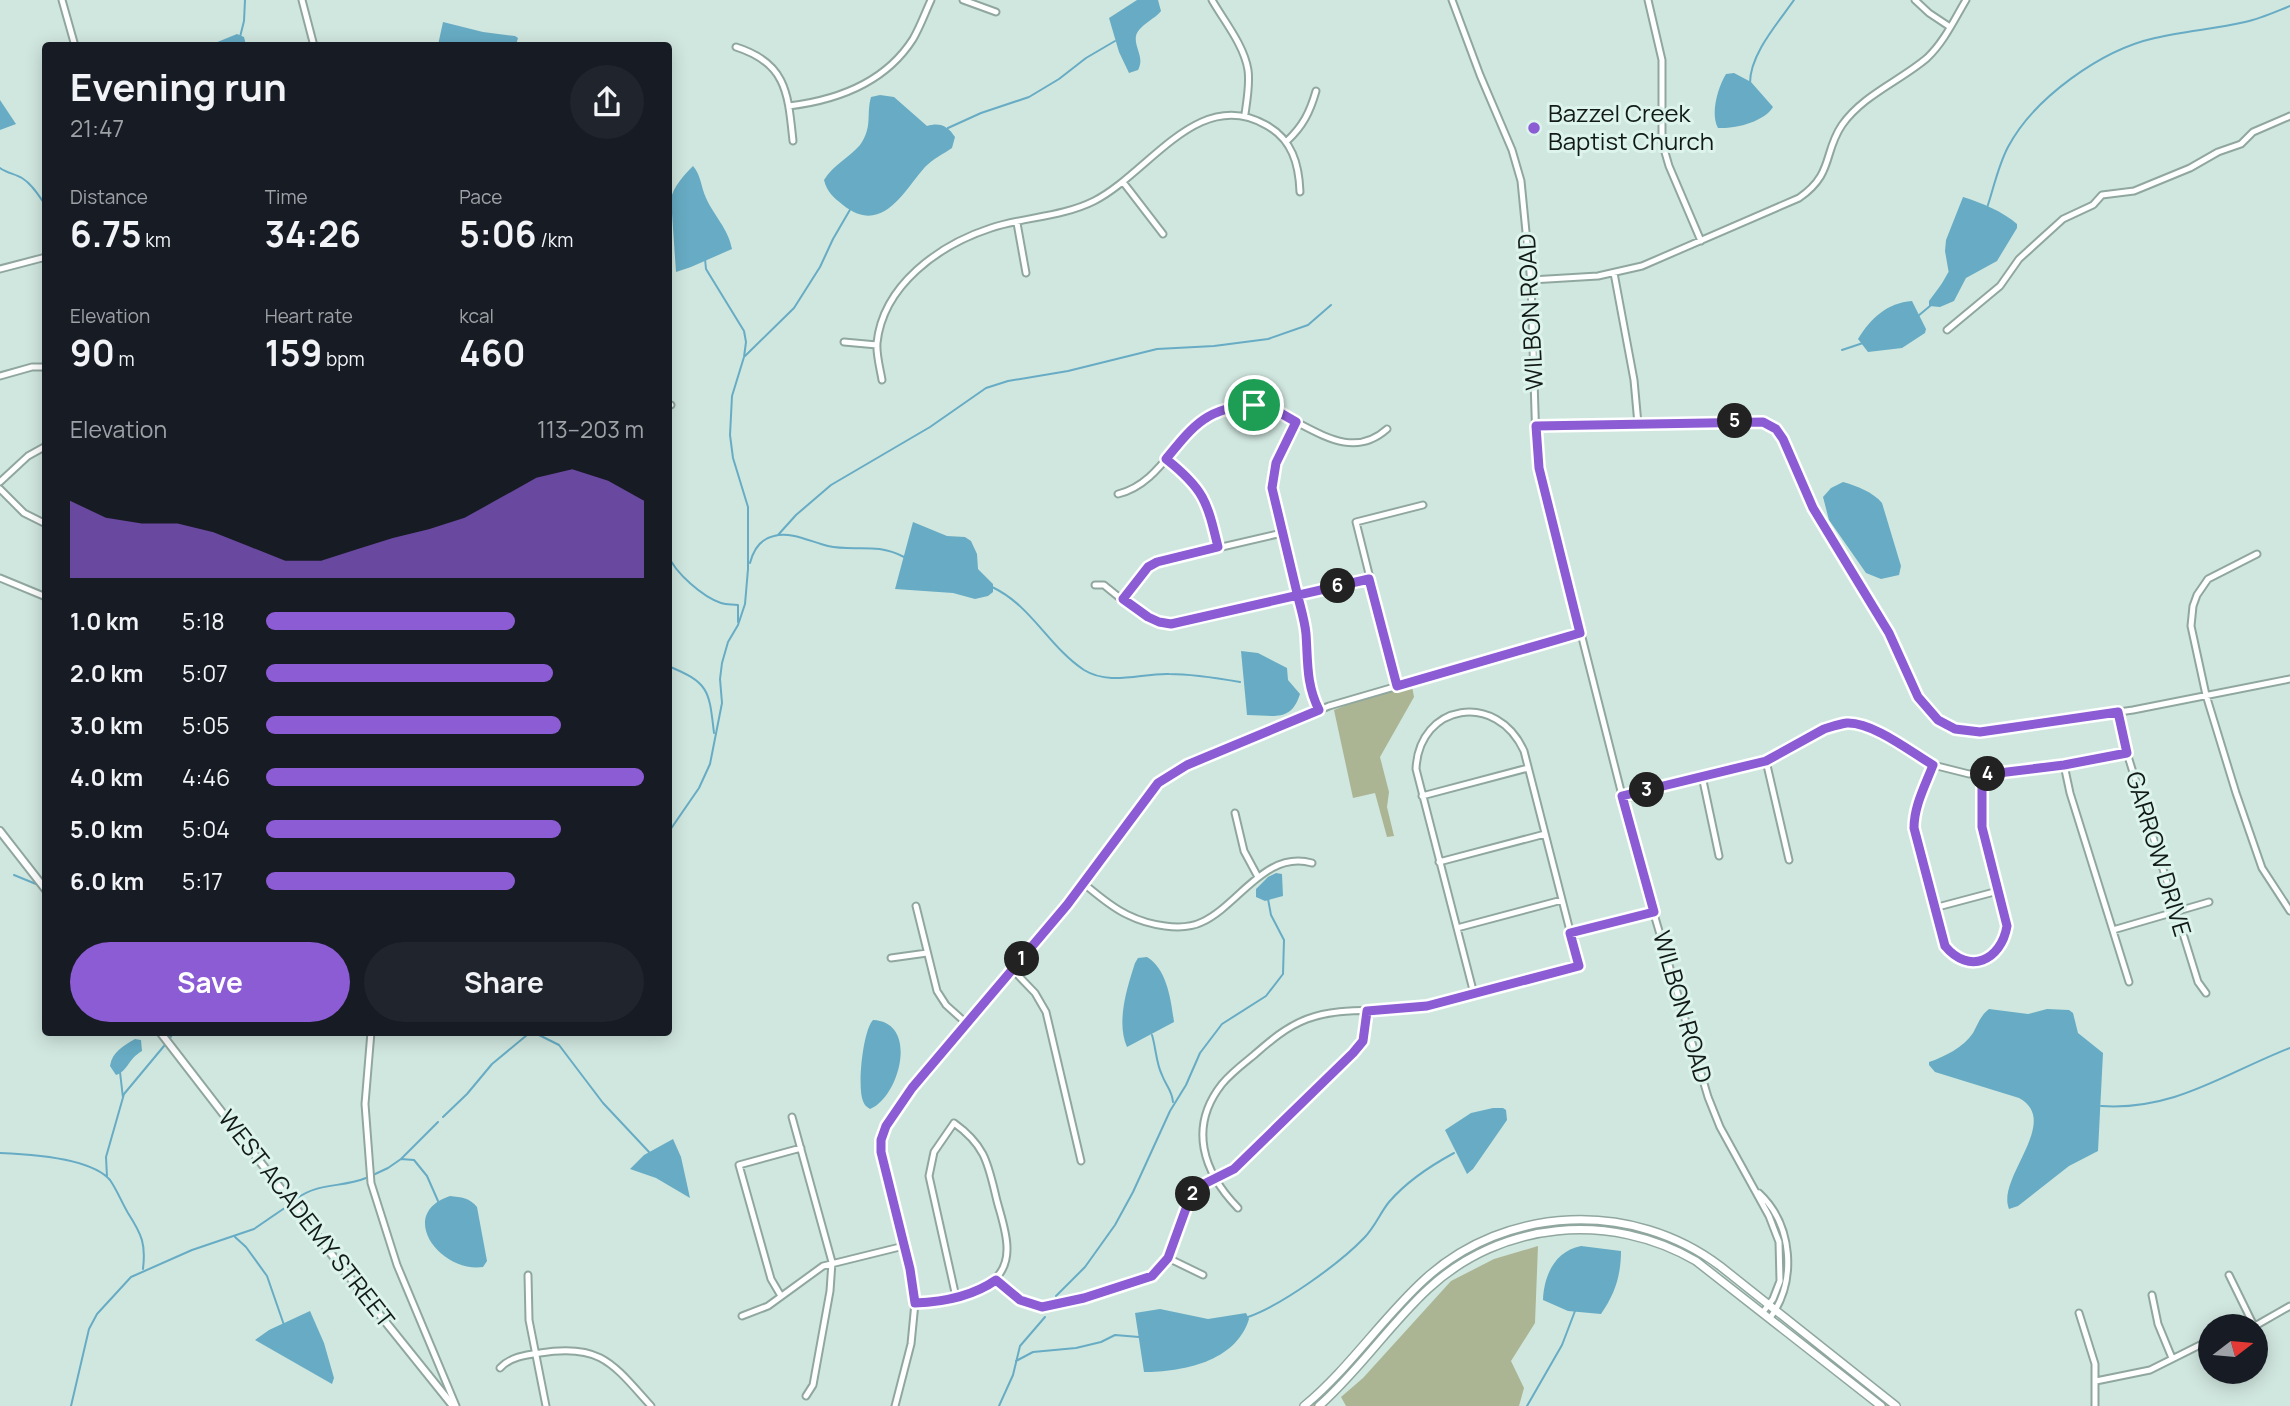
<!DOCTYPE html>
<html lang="en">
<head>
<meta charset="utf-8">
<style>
  :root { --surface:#171b24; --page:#20242c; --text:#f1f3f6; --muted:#9ea1a6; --accent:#8c5cd5 }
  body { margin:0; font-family:Manrope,sans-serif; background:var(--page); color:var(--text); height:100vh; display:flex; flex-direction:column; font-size:26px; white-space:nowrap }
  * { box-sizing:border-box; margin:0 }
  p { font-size:23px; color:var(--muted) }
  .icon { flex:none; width:38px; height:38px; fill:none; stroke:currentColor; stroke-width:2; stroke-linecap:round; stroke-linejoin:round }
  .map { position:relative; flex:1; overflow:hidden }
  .sheet { position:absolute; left:42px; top:42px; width:630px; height:994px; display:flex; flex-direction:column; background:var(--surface); border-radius:7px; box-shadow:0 4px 18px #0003 }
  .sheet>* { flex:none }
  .needle { width:46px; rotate:74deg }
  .fabs { position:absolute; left:2198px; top:1314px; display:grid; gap:14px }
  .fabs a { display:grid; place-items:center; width:70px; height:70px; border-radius:50%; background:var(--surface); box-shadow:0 4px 18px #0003; font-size:35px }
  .pin { position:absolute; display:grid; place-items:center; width:60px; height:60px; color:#fff; margin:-30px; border:4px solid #fff; border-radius:50%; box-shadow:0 2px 7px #0007 }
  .km { position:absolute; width:35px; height:35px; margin:-18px; border-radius:50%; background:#222; color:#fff; font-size:19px; line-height:35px; text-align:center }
  .round { display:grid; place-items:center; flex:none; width:74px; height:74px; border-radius:37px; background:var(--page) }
  .head { display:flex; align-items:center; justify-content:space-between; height:119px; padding:0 28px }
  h1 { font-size:38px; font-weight:700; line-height:52px }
  .stats { display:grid; grid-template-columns:repeat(3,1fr); gap:10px; height:119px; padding:7px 28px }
  .stats div { display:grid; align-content:center }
  .stats b { font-size:35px; font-weight:700 }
  .stats small { font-size:19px; font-weight:400 }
  .stats p { font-size:19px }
  .chart { height:196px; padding:14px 28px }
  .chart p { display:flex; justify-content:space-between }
  .chart svg { width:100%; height:126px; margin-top:7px; fill:var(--accent); opacity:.7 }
  .primary-button { display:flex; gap:14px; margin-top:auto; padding:14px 28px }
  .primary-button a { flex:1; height:80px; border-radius:42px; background:var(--accent); color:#fff; font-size:28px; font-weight:700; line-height:80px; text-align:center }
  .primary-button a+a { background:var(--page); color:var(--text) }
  ul { padding:0 28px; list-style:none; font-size:23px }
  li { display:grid; grid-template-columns:112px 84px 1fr; align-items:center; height:52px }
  li i { height:18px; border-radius:9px; background:var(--accent) }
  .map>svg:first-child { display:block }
</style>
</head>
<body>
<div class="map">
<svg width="2290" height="1406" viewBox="0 0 2290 1406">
  <rect width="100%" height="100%" fill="#d0e7df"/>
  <path fill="#abb593" d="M1412,686L1414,697L1380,757L1389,792L1387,807L1394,836L1387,837L1375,793L1353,798L1334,710L1351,703Z
    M1578,1222C1612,1224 1642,1230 1673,1242L1672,1244C1650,1237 1628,1230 1605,1227C1546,1221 1479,1239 1435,1280C1397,1314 1364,1356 1328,1393L1314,1406H1308C1376,1344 1429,1250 1525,1229C1542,1225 1561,1225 1578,1222Z
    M1538,1246L1535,1323L1511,1361L1524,1388L1519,1406H1346L1341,1397L1363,1378L1451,1281L1494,1259Z
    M1831,1360L1891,1406H1885L1830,1362Z"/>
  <path fill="#67acc4" d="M1137,0H1158L1161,11C1155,19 1138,26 1136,36C1134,48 1145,57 1138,70L1129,73L1119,52L1109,18Z
    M443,22L483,32L515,36L518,38L516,45H438Z
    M237,34L244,37L246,45H210Z
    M1734,73L1751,82L1773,107C1764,122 1735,129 1718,128C1710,114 1718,87 1726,74Z
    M880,95L894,97L927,126C940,122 948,126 955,137L952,148C943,154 933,159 925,167C903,192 882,236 843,205C833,197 827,192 824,180C833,165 849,158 860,145C873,127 866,114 871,97Z
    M0,100L16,124L0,130Z
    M693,166C701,175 701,187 706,198C714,216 728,228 732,249L691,267L676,272L671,199C673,187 684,175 693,166Z
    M1963,197C1982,203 2002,211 2017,224V228L1997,261L1966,278L1954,301L1940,307L1929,306V301L1949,274L1945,251L1946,240Z
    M1912,301L1926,329L1925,333L1902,348L1868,352L1858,339C1871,318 1887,303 1912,301Z
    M1843,482C1857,486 1873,492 1882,503L1901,566L1899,575L1881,579L1866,573L1829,520L1823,497L1831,488Z
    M913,522L947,536L965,537L971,541L977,554L978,569L993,584V592L988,596L975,599L953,593L895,589Z
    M1241,651L1258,653L1287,668L1288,680L1300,694C1291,723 1273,715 1247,715Z
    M1276,873L1282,874L1283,896L1265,901L1256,897V889L1268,877Z
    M1147,957C1167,969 1171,1000 1174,1022L1127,1047C1116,1022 1127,988 1135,963L1138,958Z
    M1989,1009L2028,1014L2047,1009L2069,1010L2073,1013L2078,1033L2103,1053L2098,1151L2069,1166L2018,1206L2009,1209C1996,1178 2062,1121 2019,1098L1935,1072L1929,1065V1062C1944,1057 1964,1047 1973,1033C1978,1024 1980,1016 1989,1009Z
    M873,1020C920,1022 899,1098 870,1109C866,1106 865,1106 863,1101C857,1087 863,1030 873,1020Z
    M135,1039L141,1040L142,1051C128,1059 128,1071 116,1075L110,1066C112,1052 123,1046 135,1039Z
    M1493,1108H1503L1506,1110L1507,1120L1473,1169L1467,1174L1445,1130L1471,1113Z
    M673,1139L681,1157L690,1198L656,1178L630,1169L644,1155Z
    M450,1196C461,1197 470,1198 477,1207L487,1261L483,1267C440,1273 396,1214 450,1196Z
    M1581,1246L1621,1251C1621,1275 1615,1294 1601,1314L1568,1311L1543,1300C1544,1275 1555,1251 1581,1246Z
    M1160,1309L1208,1319L1246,1313L1249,1319C1236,1362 1182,1372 1144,1372L1135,1313Z
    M310,1311L324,1343L334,1378L332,1384L255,1340L269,1330Z"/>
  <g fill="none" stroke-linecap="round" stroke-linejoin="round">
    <path stroke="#67acc4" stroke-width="2" d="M240,37L244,21L245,0
      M1750,83C1750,54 1778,23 1794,0
      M948,128L981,113L1029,97L1059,79L1086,58L1115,41
      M0,168C7,173 15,174 22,178C32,184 39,196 46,206
      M1987,208C1994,187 1998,166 2008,147C2034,98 2101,50 2155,38C2184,31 2215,29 2245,22C2260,19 2275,12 2290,6
      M1940,289L1949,273
      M1918,316L1930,306
      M1842,350L1863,343
      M745,356L794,308L820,267L833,239L851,208
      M778,535L796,515L831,485L930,427L986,388L1008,381L1068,371L1157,349L1214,346L1268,339L1308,325L1331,305
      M668,555C675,573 703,597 721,603C727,605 732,604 738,605V622
      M750,563C753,551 760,539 774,536C791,531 811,542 828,546C855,552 875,542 904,557
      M992,587C1031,605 1049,647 1084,670C1110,686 1141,673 1169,674C1193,674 1217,678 1240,682
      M668,666C710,683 709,691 714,733
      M668,833L699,788L710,764L722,703L720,679L722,663L728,642L738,625L745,604L748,569V507L733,458L730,435L732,396L744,357L746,342L744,331L706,269L705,259
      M14,875L36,884
      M528,1034H537L559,1045L603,1103L649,1152
      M1152,1035C1156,1048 1156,1063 1162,1075C1166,1086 1172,1090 1173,1102
      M170,1038L174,1032
      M120,1072L123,1098
      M2101,1106C2175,1111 2225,1073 2290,1048
      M443,1117L467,1094L492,1064L527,1035
      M0,1153C27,1154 91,1158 110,1180C117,1190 122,1203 128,1213C142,1235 146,1244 143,1269
      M401,1159L414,1160L427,1176L438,1201
      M373,1175L388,1168L401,1159L438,1122
      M107,1177L106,1157L124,1094L164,1046
      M296,1199C319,1182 341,1188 366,1178
      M235,1237L246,1247L267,1276L284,1325
      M1056,1296L1085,1267L1115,1225L1133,1192L1170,1111L1186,1085L1200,1053L1222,1024L1266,996L1283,974L1284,940L1271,915L1268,899
      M1248,1317C1282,1305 1339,1264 1364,1238C1375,1227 1380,1213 1389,1202C1407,1181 1430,1166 1454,1153
      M1016,1361L1033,1352L1076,1348L1101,1342L1115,1335L1139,1337
      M71,1406L89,1329L97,1314L131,1277L192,1250L254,1229L289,1205
      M999,1406L1013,1375L1020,1346L1045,1317
      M1527,1406L1562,1345L1575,1311"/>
    <g stroke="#90a79f" stroke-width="9">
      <path id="minor" d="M62,0L75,46
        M302,0L314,46
        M963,0L996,12
        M1212,0C1224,21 1244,45 1248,70C1250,84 1247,100 1245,114
        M1452,0L1480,75L1512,150L1521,181L1531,283L1536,444L1539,468L1641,870L1708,1097L1720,1127L1769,1216L1779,1242L1780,1281L1773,1299L1763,1312
        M1648,0L1662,60V142L1669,166L1701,241
        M1915,0L1929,13L1950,27
        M736,47C787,63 788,94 793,141
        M789,106C838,100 885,83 913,39C920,27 925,13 931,0
        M1287,141C1303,126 1310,112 1316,91
        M1123,182L1163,234
        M1017,223L1026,273
        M0,269L46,257
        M1614,273L1634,380L1638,424
        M1531,280L1598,276L1642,266L1799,198C1834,174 1823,153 1842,125C1863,95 1900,81 1927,58C1944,42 1954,20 1966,0
        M1947,330L2000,286L2019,259L2063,219L2093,205L2102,195L2134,191L2190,168L2218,152L2241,144L2253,132L2290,116
        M844,342L877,345
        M0,376L32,367H46
        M882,380C880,368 876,354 877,343C883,285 939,245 991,228C1024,217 1062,217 1094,201C1149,173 1198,86 1266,125C1292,139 1299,164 1300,192
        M668,406L671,405
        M1296,421L1276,463L1272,488L1305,628L1308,682L1319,710
        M1536,426L1749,420L1768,423L1780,433L1813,507L1889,633L1918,697L1931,714L1947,726L1971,731L1993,730L2133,710L2290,679
        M1166,459C1204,489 1207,501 1218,547
        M0,482L28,456L46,446
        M0,489L24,513L46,524
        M1118,494C1171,481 1181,410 1239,405C1292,401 1339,472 1387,429
        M2257,554L2208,579L2197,595L2193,606L2191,626L2206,695L2236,793L2262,868L2290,911
        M0,578L46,597
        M1095,585H1104C1124,601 1145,621 1171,624L1369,579
        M1123,599L1148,567L1157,562L1282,533
        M1397,686L1356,522L1423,505
        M2118,712L2127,753L2198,982L2206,993
        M1766,761L1789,860
        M1933,765C1925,786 1914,806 1914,828L1945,945C1969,975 2001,961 2007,926L1981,827L1982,775
        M2064,765L2070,793L2129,982
        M1702,776L1719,856
        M1422,796L1528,768
        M1622,796L1766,761L1824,729L1847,723L1860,725L1872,729L1933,765L1969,774L2008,772L2127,753
        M1235,813L1244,851L1258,877
        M1439,862L1545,834
        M1084,884C1098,895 1112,908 1128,915C1148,925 1182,932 1202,922C1239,905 1265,850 1312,863
        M916,906L937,991L946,1005L966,1023
        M1934,908L1998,891
        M1457,928L1562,900
        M2113,930L2209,902
        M1570,933L1654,912
        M891,958L927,953
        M1013,970L1035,993L1046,1012L1081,1161
        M371,1032L365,1104L371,1183L397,1265L456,1406
        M792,1117L832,1262L830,1291L813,1385L806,1396
        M1759,1193C1793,1225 1797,1281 1770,1318
        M1238,1208C1203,1172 1188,1127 1222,1084C1231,1073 1243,1064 1254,1055C1270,1041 1286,1027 1307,1019C1341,1006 1378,1013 1413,1008C1466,1001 1526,980 1579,966L1524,751C1497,691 1419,703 1416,769L1474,994
        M1168,1258L1203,1275
        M528,1275L529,1320L546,1406
        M2229,1275L2254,1326
        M996,1280C1014,1295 1028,1310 1053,1306L1143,1280L1156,1272L1168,1258L1188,1203L1193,1194L1206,1183L1234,1169L1353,1053L1362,1041L1367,1011
        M2152,1295L2158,1324L2172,1358
        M781,1296L771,1279L739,1165L801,1148
        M915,1303C950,1302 1008,1294 1007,1248C1007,1233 1001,1216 997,1201C988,1164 986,1146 954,1123L934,1152L929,1176L956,1297
        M2079,1313L2095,1364V1406
        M742,1316L768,1306L823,1266L904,1246
        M2255,1326L2290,1306
        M500,1368C510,1357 525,1355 540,1353C601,1343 613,1364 651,1406
        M2096,1381L2150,1370L2210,1340
        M895,1406L911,1344L915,1303L910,1269L882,1161L881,1140L885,1126L927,1068L1067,905L1153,788L1164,777L1176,770L1329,706L1580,633"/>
    </g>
    <g stroke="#90a79f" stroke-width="10">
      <path id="major" d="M0,831L46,890
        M160,1032L339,1264L453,1406"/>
    </g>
    <g stroke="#90a79f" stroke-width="10">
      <path id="highway" d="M1304,1406C1349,1369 1382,1318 1425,1279C1506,1205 1633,1200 1720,1266L1896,1406
        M1319,1406C1359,1371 1389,1325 1428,1289C1501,1221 1610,1211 1696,1261L1881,1406"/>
    </g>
    <use href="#minor" stroke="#fff" stroke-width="5"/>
    <use href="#major" stroke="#fff" stroke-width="6"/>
    <use href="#highway" stroke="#fff" stroke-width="7"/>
  </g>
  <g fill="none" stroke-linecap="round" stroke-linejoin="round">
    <g stroke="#fff" stroke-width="14">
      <path id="route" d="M1254,405L1277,411L1296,422L1276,463L1272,488L1298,597C1301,609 1305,622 1306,634C1308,662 1306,684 1319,710L1187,765L1158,783L1067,905L912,1088L886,1126L881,1140V1152L910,1269L915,1303C943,1302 973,1296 996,1280L1020,1300L1042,1307L1084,1298L1152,1276L1168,1258L1188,1203L1193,1194L1206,1183L1234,1169L1353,1053L1363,1041L1367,1011L1427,1006L1579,966L1570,933L1654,912L1622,796L1766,761L1824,729C1831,727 1839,724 1847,723C1873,722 1911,752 1933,765C1925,786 1914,806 1914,828L1945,946C1969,975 2001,961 2007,926L1982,827V775L2064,765L2127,753L2118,712L1980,732L1955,729L1938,720L1918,697L1889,633L1813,508L1783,439L1776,429L1763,422L1536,426L1539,468L1580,633L1397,686L1369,579L1171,624L1159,622L1148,617L1123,599L1148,567L1157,562L1218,547C1207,501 1204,489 1166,459C1193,426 1207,407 1254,405"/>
    </g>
    <use href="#route" stroke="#8c5cd5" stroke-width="9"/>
  </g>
  <circle fill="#8c5cd5" stroke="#ddf4ec" stroke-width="2.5" cx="1534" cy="128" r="7"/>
  <g text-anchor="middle" stroke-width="6" stroke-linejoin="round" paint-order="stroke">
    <g font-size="24" fill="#111a17" stroke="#ddf4ec" text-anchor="start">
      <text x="1548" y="122">Bazzel Creek<tspan x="1548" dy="28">Baptist Church</tspan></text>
    </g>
    <g font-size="24" fill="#111a17" stroke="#ddf4ec">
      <text transform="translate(1531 312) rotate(-93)" y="8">WILBON ROAD</text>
      <text transform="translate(2158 854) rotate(73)" y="8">GARROW DRIVE</text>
      <text transform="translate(1682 1007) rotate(74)" y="8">WILBON ROAD</text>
      <text transform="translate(306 1219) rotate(52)" y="8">WEST ACADEMY STREET</text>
    </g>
  </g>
</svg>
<div class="fabs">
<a><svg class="needle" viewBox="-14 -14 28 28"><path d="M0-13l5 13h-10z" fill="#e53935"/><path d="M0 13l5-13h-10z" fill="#9ea1a6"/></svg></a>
</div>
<div class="pin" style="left:1254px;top:405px;background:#1e9e55"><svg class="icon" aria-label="arrive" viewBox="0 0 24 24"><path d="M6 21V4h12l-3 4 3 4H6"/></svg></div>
<b class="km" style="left:1022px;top:959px">1</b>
<b class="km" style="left:1193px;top:1194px">2</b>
<b class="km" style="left:1647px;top:790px">3</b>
<b class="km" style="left:1988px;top:774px">4</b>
<b class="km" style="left:1735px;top:421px">5</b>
<b class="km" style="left:1338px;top:586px">6</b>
<section class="sheet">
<div class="head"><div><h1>Evening run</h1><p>21:47</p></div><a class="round"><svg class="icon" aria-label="share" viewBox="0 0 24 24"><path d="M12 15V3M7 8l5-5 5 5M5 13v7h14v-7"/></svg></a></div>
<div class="stats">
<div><p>Distance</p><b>6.75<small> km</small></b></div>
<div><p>Time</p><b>34:26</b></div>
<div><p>Pace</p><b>5:06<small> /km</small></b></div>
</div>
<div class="stats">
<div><p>Elevation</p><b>90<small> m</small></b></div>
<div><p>Heart rate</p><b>159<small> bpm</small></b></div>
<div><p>kcal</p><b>460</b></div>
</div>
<div class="chart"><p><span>Elevation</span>113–203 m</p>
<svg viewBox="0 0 160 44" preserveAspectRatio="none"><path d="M0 44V17L10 23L20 25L30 25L40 28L50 33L60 38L70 38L80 34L90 30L100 27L110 23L120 16L130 9L140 6L150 10L160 17V44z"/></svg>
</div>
<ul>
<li><b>1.0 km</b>5:18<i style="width:66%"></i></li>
<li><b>2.0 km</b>5:07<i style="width:76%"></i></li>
<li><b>3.0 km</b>5:05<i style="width:78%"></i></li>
<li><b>4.0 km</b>4:46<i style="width:100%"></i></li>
<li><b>5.0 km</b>5:04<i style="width:78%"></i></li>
<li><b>6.0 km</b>5:17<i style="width:66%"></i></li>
</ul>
<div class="primary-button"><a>Save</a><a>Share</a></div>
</section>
</div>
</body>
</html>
